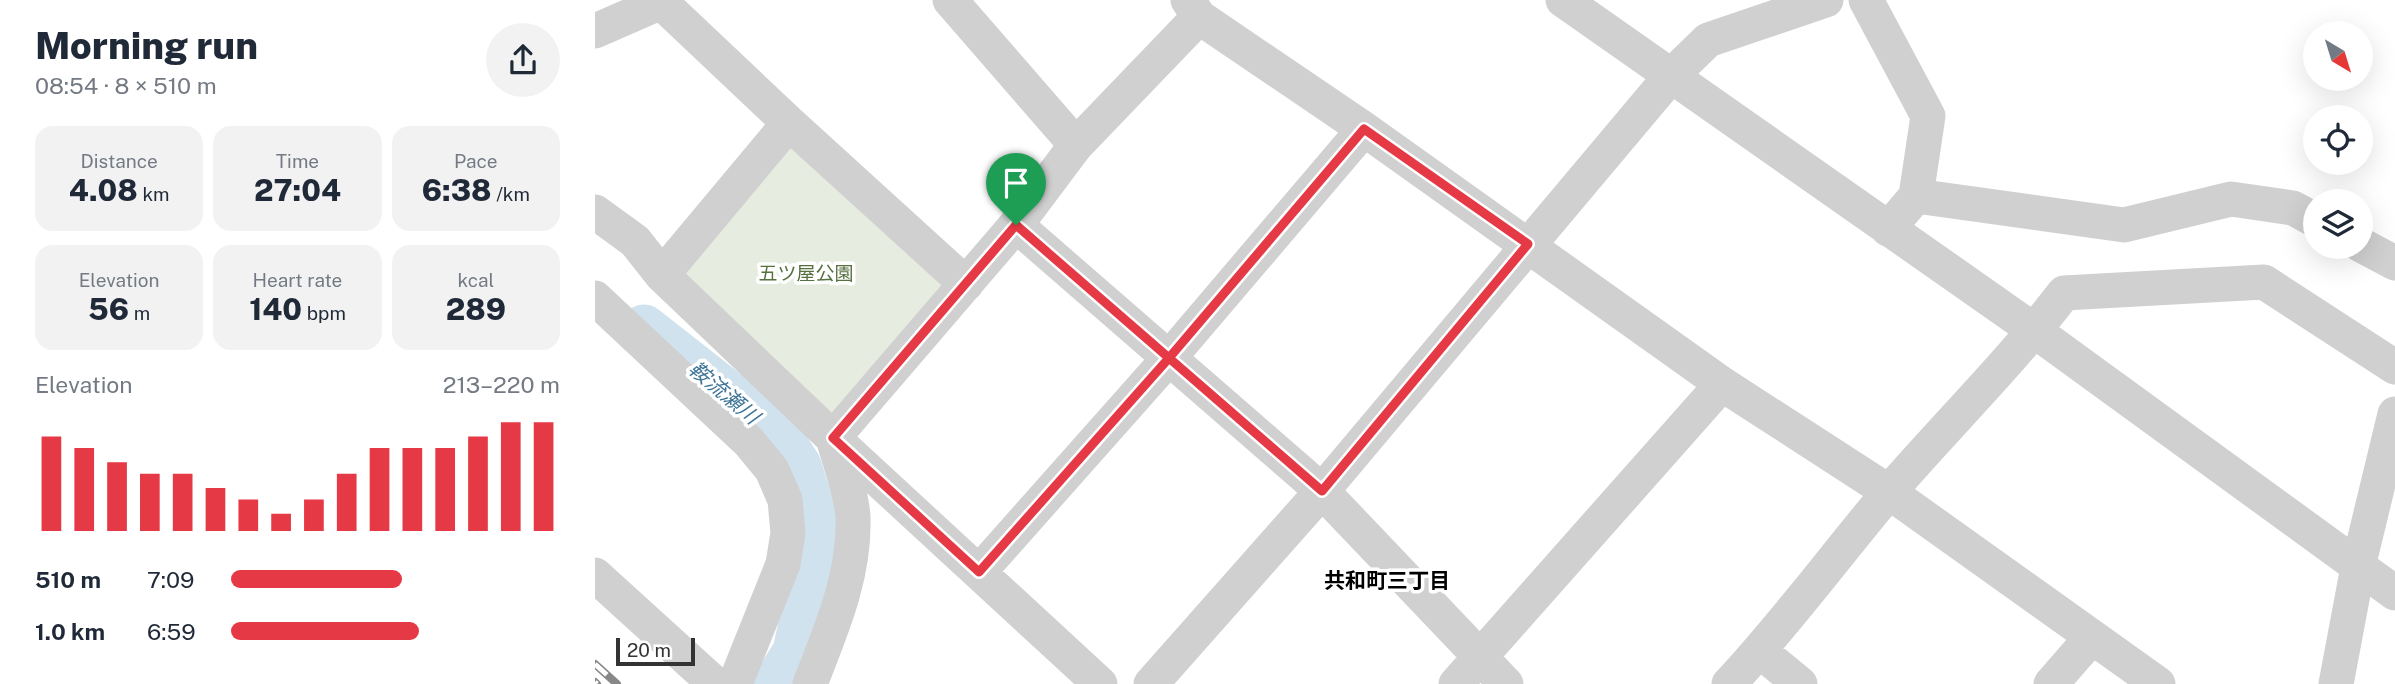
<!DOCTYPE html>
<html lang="en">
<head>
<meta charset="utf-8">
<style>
  :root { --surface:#fff; --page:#f2f2f3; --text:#1f2937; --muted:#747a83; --accent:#e63946 }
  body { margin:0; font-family:"Public Sans","Noto Sans JP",sans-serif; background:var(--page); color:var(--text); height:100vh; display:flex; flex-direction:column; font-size:26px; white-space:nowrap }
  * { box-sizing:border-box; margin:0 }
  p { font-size:23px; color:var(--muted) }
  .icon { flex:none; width:38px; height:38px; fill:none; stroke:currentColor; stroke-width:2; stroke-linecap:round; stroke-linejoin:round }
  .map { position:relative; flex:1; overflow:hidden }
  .side { display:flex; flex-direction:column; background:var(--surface); width:595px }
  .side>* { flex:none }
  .needle { width:46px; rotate:142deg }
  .tools { position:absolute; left:1708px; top:21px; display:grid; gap:14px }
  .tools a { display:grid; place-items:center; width:70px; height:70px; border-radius:50%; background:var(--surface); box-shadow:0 7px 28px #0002; font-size:35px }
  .scale { position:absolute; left:21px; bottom:18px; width:79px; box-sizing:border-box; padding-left:7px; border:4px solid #333; border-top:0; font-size:19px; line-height:24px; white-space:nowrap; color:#333; -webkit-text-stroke:5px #fff; paint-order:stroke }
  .pin { position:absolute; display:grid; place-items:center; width:60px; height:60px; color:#fff; margin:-72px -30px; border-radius:50% 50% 50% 0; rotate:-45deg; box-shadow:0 0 7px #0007 }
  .pin .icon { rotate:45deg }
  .round { display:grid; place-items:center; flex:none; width:74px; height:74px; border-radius:37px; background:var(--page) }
  .head { display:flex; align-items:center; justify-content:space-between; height:119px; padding:0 35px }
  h1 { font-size:38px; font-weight:800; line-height:52px }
  .figures { display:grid; grid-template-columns:repeat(3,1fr); gap:10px; height:119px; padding:7px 35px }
  .figures div { display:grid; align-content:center; border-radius:18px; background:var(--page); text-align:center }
  .figures b { font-size:30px; font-weight:800 }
  .figures small { font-size:19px; font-weight:400 }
  .figures p { font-size:19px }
  .chart { height:196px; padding:14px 35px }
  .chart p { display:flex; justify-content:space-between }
  .chart svg { width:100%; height:126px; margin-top:7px; stroke:var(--accent); stroke-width:6 }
  ul { padding:0 35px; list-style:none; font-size:23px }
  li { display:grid; grid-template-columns:112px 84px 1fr; align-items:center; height:52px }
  li i { height:18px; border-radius:9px; background:var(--accent) }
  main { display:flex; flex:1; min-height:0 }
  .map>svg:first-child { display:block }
</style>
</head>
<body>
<main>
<section class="side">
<div class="head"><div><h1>Morning run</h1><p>08:54 · 8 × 510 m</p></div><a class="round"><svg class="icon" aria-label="share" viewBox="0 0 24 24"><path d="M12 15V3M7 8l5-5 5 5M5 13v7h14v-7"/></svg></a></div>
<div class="figures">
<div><p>Distance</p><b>4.08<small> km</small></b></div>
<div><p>Time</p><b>27:04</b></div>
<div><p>Pace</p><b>6:38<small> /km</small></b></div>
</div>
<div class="figures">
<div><p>Elevation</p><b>56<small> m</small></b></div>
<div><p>Heart rate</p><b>140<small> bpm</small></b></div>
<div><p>kcal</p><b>289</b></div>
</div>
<div class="chart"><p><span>Elevation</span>213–220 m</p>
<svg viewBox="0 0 160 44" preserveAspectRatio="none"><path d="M5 44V11M15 44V15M25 44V20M35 44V24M45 44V24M55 44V29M65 44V33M75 44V38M85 44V33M95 44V24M105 44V15M115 44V15M125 44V15M135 44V11M145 44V6M155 44V6"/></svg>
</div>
<ul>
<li><b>510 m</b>7:09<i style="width:52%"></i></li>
<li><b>1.0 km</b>6:59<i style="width:57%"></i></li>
</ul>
</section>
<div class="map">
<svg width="1800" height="684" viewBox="0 0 1800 684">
  <rect width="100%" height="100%" fill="#fff"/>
  <path fill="#e6ecdf" d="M191,145L203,147L350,281L235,416L91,279L87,268Z"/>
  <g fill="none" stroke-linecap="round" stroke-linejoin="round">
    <path stroke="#cfe2ee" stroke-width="47" d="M49,328L160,415L192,449L203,466L225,537L201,652L181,684"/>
    <path stroke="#d0d0d0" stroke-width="35" d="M355,0L481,145
      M593,0L604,17L769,129L1127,384L1294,492L1563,684
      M968,0L1440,331L1800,593
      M1271,0L1333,116L1321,196
      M66,2L194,123L371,284
      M0,31L71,0
      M0,212L40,241L67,275L238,438L505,684
      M421,225L727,491L911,684
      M1293,229L1321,196L1529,225L1636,199L1698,208L1720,220
      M1766,245L1800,263
      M67,275L194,123
      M0,298L154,442L177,470L190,500L193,533L188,564L140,684
      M238,438L421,225L481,145L604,17
      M384,572L574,358L769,129
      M0,575L120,684
      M1165,651L1205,684
      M215,684C236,630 260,576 258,517C257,495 244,460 238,438
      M556,684L727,491L1075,77L1113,40L1231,0
      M861,684L1127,384
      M1134,684C1191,623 1240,556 1294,492C1352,425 1415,363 1469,293L1669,282L1800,367
      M1456,684L1497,637
      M1741,684L1763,567L1800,414"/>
    <g stroke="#888" stroke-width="8">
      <path id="rail" d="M0,664L22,684
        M0,682L2,684"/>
    </g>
    <use href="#rail" stroke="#fff" stroke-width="5" stroke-dasharray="16" stroke-linecap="butt"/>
  </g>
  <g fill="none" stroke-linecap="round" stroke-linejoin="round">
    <g stroke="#fff" stroke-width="14">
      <path id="route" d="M421,225L238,438L384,572L574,358L769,129L933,244L727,491L421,225"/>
    </g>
    <use href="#route" stroke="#e63946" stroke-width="9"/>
  </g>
  <g text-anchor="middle" stroke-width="7" stroke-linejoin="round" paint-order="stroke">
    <g font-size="19" fill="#56703f" stroke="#fff">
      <text x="211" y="280">五ツ屋公園</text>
    </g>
    <g font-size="21" font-style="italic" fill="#3f7597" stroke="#fff">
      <text transform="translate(129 393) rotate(40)" y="7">鞍流瀬川</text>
    </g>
    <g font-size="21" font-weight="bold" fill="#000" stroke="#fff">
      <text x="792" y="588">共和町三丁目</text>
    </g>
  </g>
</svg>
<div class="tools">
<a><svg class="needle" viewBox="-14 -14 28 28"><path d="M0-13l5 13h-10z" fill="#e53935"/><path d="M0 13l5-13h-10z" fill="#747a83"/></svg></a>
<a><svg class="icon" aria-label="locate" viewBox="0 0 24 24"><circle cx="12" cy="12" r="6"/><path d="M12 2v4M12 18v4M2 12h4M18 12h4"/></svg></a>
<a><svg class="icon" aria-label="layers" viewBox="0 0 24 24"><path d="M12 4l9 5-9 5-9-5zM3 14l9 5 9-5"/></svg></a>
</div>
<div class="scale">20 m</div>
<div class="pin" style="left:421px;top:225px;background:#1e9e55"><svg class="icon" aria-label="arrive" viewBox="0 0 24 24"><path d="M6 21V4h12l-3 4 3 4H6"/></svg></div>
</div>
</main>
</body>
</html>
